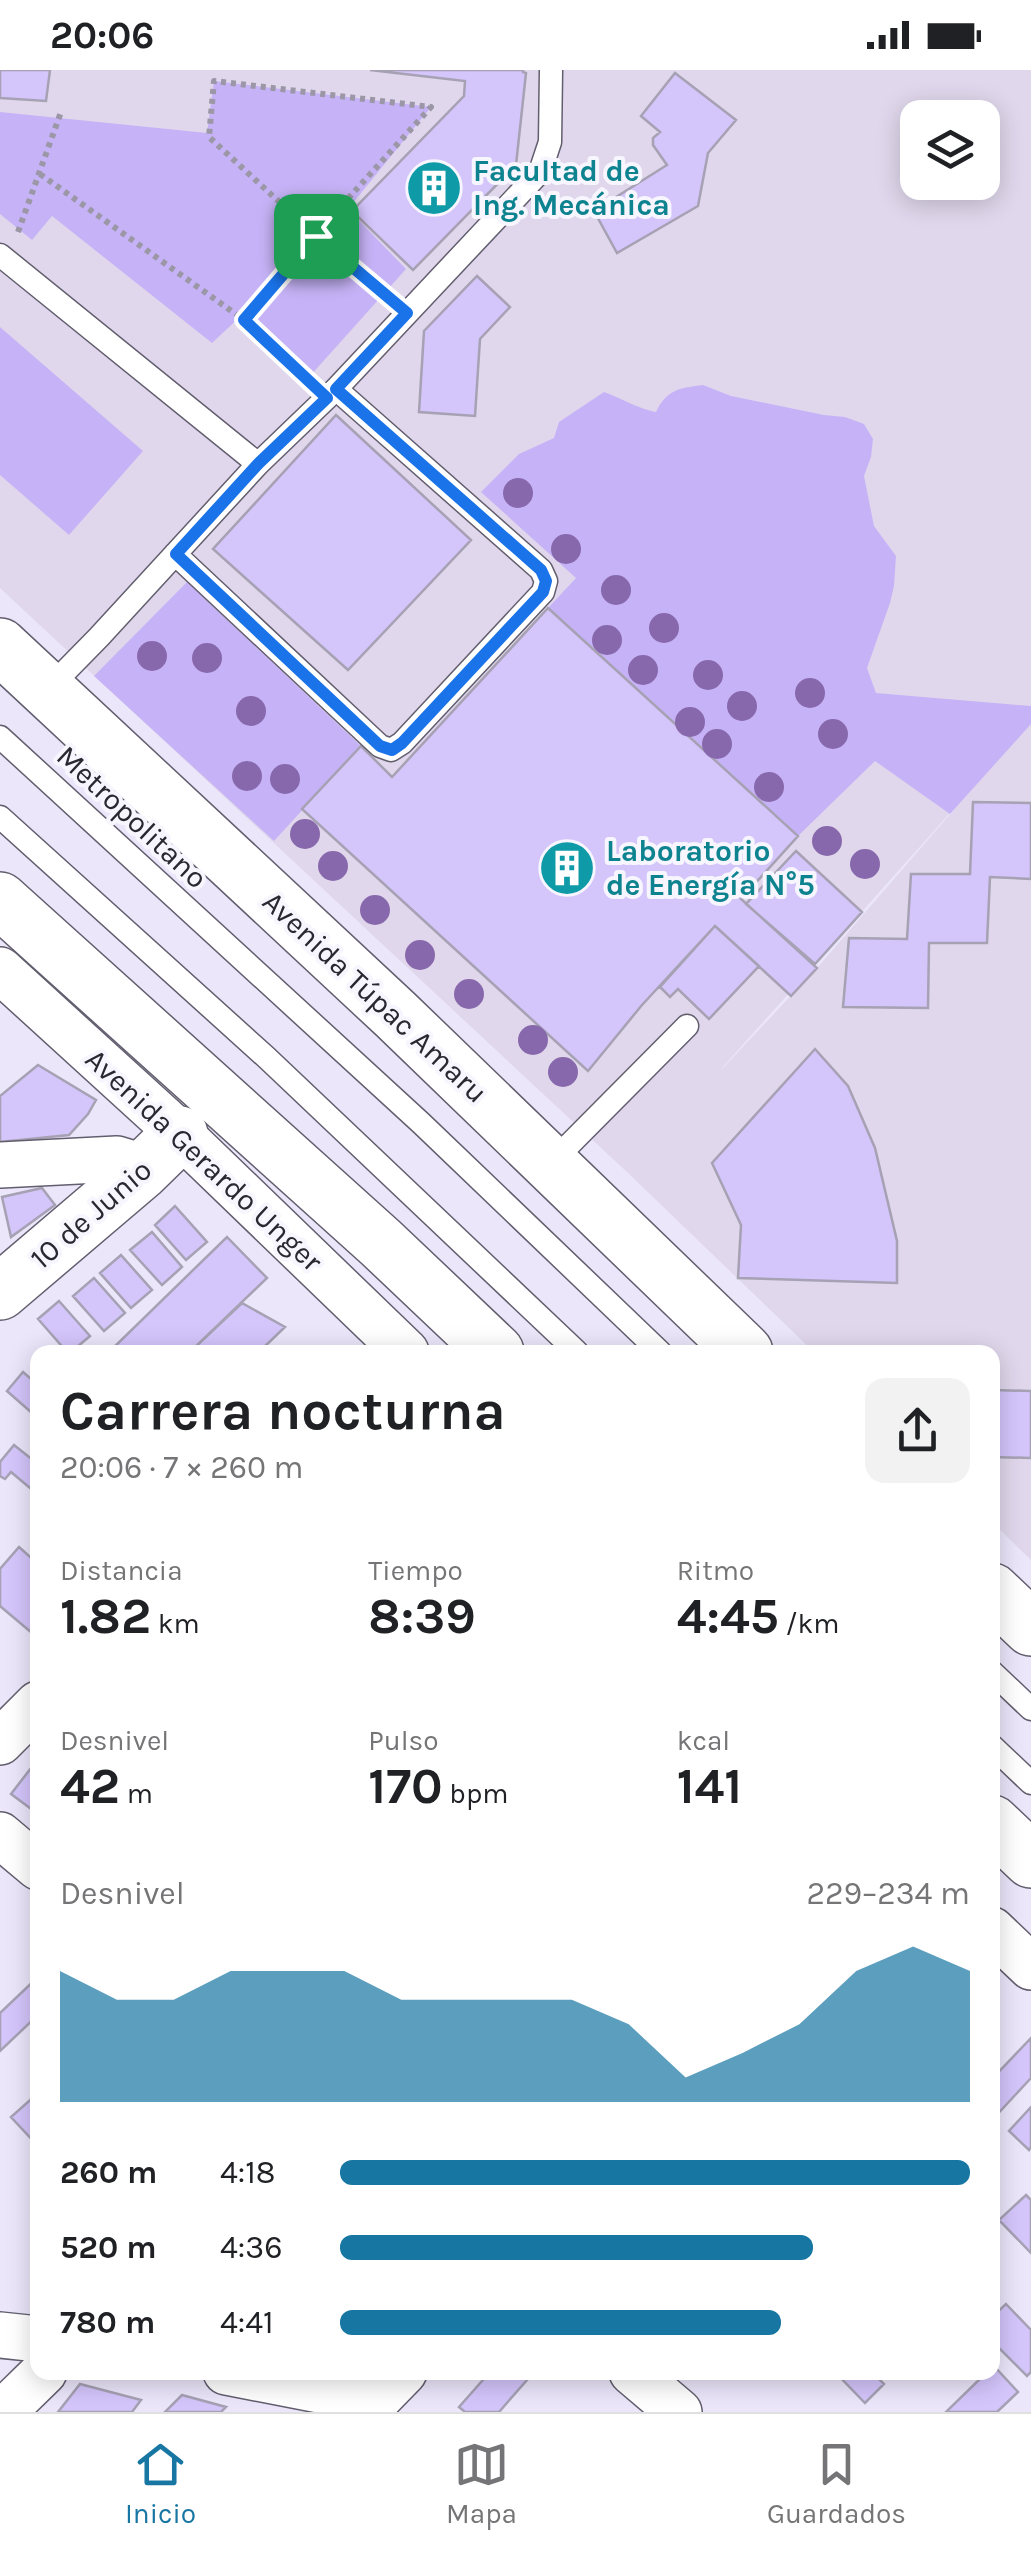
<!DOCTYPE html>
<html lang="es">
<head>
<meta charset="utf-8">
<style>
  :root { --surface:#fff; --page:#f2f2f2; --text:#202124; --muted:#757577; --line:#e0e0e0; --accent:#1876a3 }
  body { margin:0; font-family:Karla,sans-serif; background:var(--page); color:var(--text); height:100vh; display:flex; flex-direction:column; font-size:38px; white-space:nowrap }
  * { box-sizing:border-box; margin:0 }
  p { font-size:32px; color:var(--muted) }
  .icon { flex:none; width:55px; height:55px; fill:none; stroke:currentColor; stroke-width:2; stroke-linecap:round; stroke-linejoin:round }
  .map { position:relative; flex:1; overflow:hidden }
  .side { position:absolute; left:30px; top:1275px; width:970px; height:1035px; display:flex; flex-direction:column; background:var(--surface); border-radius:20px; box-shadow:0 5px 25px #0003 }
  .side>* { flex:none }
  .controls { position:absolute; left:900px; top:30px; display:grid; gap:20px }
  .controls a { display:grid; place-items:center; width:100px; height:100px; border-radius:20px; background:var(--surface); box-shadow:0 5px 25px #0003; font-size:50px }
  .pin { position:absolute; display:grid; place-items:center; width:85px; height:85px; color:#fff; margin:-42px; border-radius:20px; box-shadow:0 5px 15px #0006 }
  .round { display:grid; place-items:center; flex:none; width:105px; height:105px; border-radius:20px; background:var(--page) }
  .overview { display:flex; align-items:center; justify-content:space-between; height:170px; padding:0 30px }
  h1 { font-size:55px; font-weight:700; line-height:75px }
  .figures { display:grid; grid-template-columns:repeat(3,1fr); gap:15px; height:170px; padding:10px 30px }
  .figures div { display:grid; align-content:center }
  .figures b { font-size:50px; font-weight:700 }
  .figures small { font-size:28px; font-weight:400 }
  .figures p { font-size:28px }
  .chart { height:280px; padding:20px 30px }
  .chart p { display:flex; justify-content:space-between }
  .chart svg { width:100%; height:180px; margin-top:10px; fill:var(--accent); opacity:.7 }
  ul { padding:0 30px; list-style:none; font-size:32px }
  li { display:grid; grid-template-columns:160px 120px 1fr; align-items:center; height:75px }
  li i { height:25px; border-radius:12px; background:var(--accent) }
  .status { display:flex; justify-content:space-between; align-items:center; height:70px; padding:0 50px; background:var(--surface); direction:ltr }
  .status svg { height:28px; fill:currentColor }
  .tab-bar { display:flex; justify-content:space-around; align-items:center; height:140px; border-top:2px solid var(--line); background:var(--surface); font-size:28px; color:var(--muted) }
  .tab-bar a { display:grid; justify-items:center; gap:5px }
  .tab-bar .current { color:var(--accent) }
  .map>svg:first-child { display:block }
</style>
</head>
<body>
<div class="status"><b>20:06</b><svg viewBox="0 0 49 12"><path d="M0 12V9h3v3zM5 12V6h3v6zM10 12V3h3v9zM15 12V0h3v12zM26 1h20v11H26zM47 4h2v5h-2z"/></svg></div>
<div class="map">
<svg width="1031" height="2342" viewBox="0 0 1031 2342">
  <rect width="100%" height="100%" fill="#ebe6fa"/>
  <path fill="#e0d7ec" fill-rule="evenodd" d="M0,0H1031V1490L993,1453L992,1282H814L627,1102L0,518ZM918,48H982V112H918ZM977,713L817,898L722,999V998Z"/>
  <path fill="#c6b3f7" d="M214,11L431,37L348,139L406,199L310,306L243,244L212,273L52,146L32,170L0,144V42L207,63Z
    M0,257L143,381L69,465L0,405Z
    M703,315L731,326L824,345L845,347L864,354L873,369L871,387L864,406L874,456L896,486L894,516L890,533L867,598L876,623L1031,636V654L950,744L875,691L798,766L548,538L576,508L481,422L519,384L554,368L559,352L604,322C621,328 639,339 656,342C667,319 680,318 703,315Z
    M187,512L361,676L274,771L94,606Z"/>
  <path fill="#d4c5fb" stroke="#a6a1b3" stroke-width="2.5" d="M0,0H50L46,31L0,28Z
    M370,0H523V2L526,3L516,95L413,200L352,141L464,26L465,11Z
    M675,3L736,50L708,83L698,136L617,183L594,141L667,95L653,75V68L660,62L641,46Z
    M477,206L510,237L480,269L475,346L419,342L424,261Z
    M336,345L471,470L348,600L213,479Z
    M548,538L798,766L741,829L817,898L791,926L715,856L642,935L588,1001L302,739L361,676L392,707Z
    M973,732L1031,733V809L990,807L987,873H929L928,938L843,937L849,868L907,869L911,804H970Z
    M796,781L862,842L815,894L746,834Z
    M715,856L759,896L709,949L678,919L670,927L660,917Z
    M815,979L848,1016L875,1078L897,1171V1213L738,1208L741,1155L712,1093Z
    M38,995L96,1030L88,1044L69,1065L0,1072V1026Z
    M42,1118L55,1135L11,1167L2,1127Z
    M175,1136L207,1172L186,1190L155,1155Z
    M152,1162L182,1197L162,1215L130,1180Z
    M227,1167L267,1208L190,1282H109Z
    M121,1185L152,1220L131,1238L100,1203Z
    M94,1208L125,1243L104,1261L73,1226Z
    M59,1231L90,1266L71,1282H67L38,1249Z
    M242,1233L285,1257L259,1282H190Z
    M23,1302L38,1315V1337L32,1343L7,1321Z
    M992,1320L1031,1321V1388L992,1387Z
    M14,1375L38,1394V1408L30,1418L11,1402L5,1409L0,1406V1392Z
    M19,1477L38,1494V1568L0,1536V1499Z
    M38,1689V1744L11,1724Z
    M38,1907V1945L0,1981V1943Z
    M1031,1968V2008L993,2049L992,2009Z
    M38,2023V2076L11,2047Z
    M1031,2037V2077L1029,2080L1009,2061Z
    M1026,2125L1031,2130V2183L999,2150Z
    M1006,2234L1031,2260V2302L1027,2306L992,2271V2247Z
    M994,2296L1018,2322L997,2342H946L987,2302H992Z
    M490,2302H534L499,2342H465L459,2337Z
    M835,2302H872L884,2314L865,2333Z
    M80,2314L141,2330L132,2342H58Z
    M182,2325L226,2337L221,2342H165Z"/>
  <g fill="none" stroke-linecap="round" stroke-linejoin="round">
    <g stroke="#625e6e" stroke-width="25">
      <path id="lane" d="M0,185L258,394
        M175,484L380,676L391,680L402,673L543,522L546,511L541,500L336,319
        M47,620L99,567L258,394L336,319L540,102L550,72L551,0
        M0,667L421,1053L660,1282
        M0,747L267,988L577,1282
        M550,1094L687,956
        M992,1602L1031,1639
        M992,1676L1031,1713"/>
    </g>
    <g stroke="#625e6e" stroke-width="48">
      <path id="street" d="M0,900L180,1064L406,1282
        M0,1095L117,1089L130,1093L141,1102
        M0,1672L38,1634
        M0,1765L38,1797
        M992,1860L1031,1897
        M0,2265L38,2269
        M226,2302L376,2331
        M632,2302L679,2342
        M3,2342L44,2302
        M365,2342L404,2302"/>
    </g>
    <g stroke="#625e6e" stroke-width="58">
      <path id="secondary" d="M0,1222L141,1102L180,1064"/>
    </g>
    <g stroke="#625e6e" stroke-width="58">
      <path id="primary" d="M0,576L395,944L745,1282
        M0,830L381,1173L496,1282
        M992,1521L1031,1558
        M992,1753L1031,1790"/>
    </g>
    <path stroke="#9b97a6" stroke-width="6" stroke-dasharray="5 5" stroke-linecap="butt" d="M40,104L244,250L305,307
      M18,162L61,42
      M244,250L315,165L431,37L214,11L209,67L315,165L384,224"/>
    <use href="#lane" stroke="#fff" stroke-width="22"/>
    <use href="#street" stroke="#fff" stroke-width="45"/>
    <use href="#secondary" stroke="#fff" stroke-width="55"/>
    <use href="#primary" stroke="#fff" stroke-width="55"/>
  </g>
  <g fill="#8868ac">
    <circle cx="518" cy="423" r="15"/>
    <circle cx="566" cy="479" r="15"/>
    <circle cx="616" cy="520" r="15"/>
    <circle cx="664" cy="558" r="15"/>
    <circle cx="607" cy="570" r="15"/>
    <circle cx="152" cy="586" r="15"/>
    <circle cx="207" cy="588" r="15"/>
    <circle cx="643" cy="600" r="15"/>
    <circle cx="708" cy="605" r="15"/>
    <circle cx="810" cy="623" r="15"/>
    <circle cx="742" cy="636" r="15"/>
    <circle cx="251" cy="641" r="15"/>
    <circle cx="690" cy="652" r="15"/>
    <circle cx="833" cy="664" r="15"/>
    <circle cx="717" cy="674" r="15"/>
    <circle cx="247" cy="706" r="15"/>
    <circle cx="285" cy="709" r="15"/>
    <circle cx="769" cy="717" r="15"/>
    <circle cx="305" cy="764" r="15"/>
    <circle cx="827" cy="771" r="15"/>
    <circle cx="865" cy="794" r="15"/>
    <circle cx="333" cy="796" r="15"/>
    <circle cx="375" cy="840" r="15"/>
    <circle cx="420" cy="885" r="15"/>
    <circle cx="469" cy="924" r="15"/>
    <circle cx="533" cy="970" r="15"/>
    <circle cx="563" cy="1002" r="15"/>
  </g>
  <g fill="none" stroke-linecap="round" stroke-linejoin="round">
    <g stroke="#fff" stroke-width="20">
      <path id="route" d="M316,166L407,243L336,319L541,500L546,511L543,522L402,673L392,680L380,676L176,484L258,394L327,328L244,250Z"/>
    </g>
    <use href="#route" stroke="#1a73e8" stroke-width="12"/>
  </g>
  <defs>
    <g id="building-disc" transform="scale(2.875)"><circle r="9.5" fill="#0f9aa8" stroke="#f7f5fd"/><path d="M-4-6H4V6H1V3H-1V6H-4ZM-2.5-4.3h1.7v1.8h-1.7ZM.8-4.3h1.7v1.8H.8ZM-2.5-1h1.7V.8h-1.7ZM.8-1h1.7V.8H.8Z" fill="#fff"/></g>
  </defs>
  <g fill-rule="evenodd">
    <use href="#building-disc" x="434" y="118"/>
    <use href="#building-disc" x="567" y="798"/>
  </g>
  <g text-anchor="middle" stroke-width="8" stroke-linejoin="round" paint-order="stroke">
    <g font-size="30" font-weight="bold" fill="#0d838f" stroke="#f7f5fd" text-anchor="start">
      <text x="473" y="111">Facultad de<tspan x="473" dy="34">Ing. Mecánica</tspan></text>
      <text x="606" y="791">Laboratorio<tspan x="606" dy="34">de Energía N°5</tspan></text>
    </g>
    <g font-size="30" fill="#29272f" stroke="#f7f5fd">
      <text transform="translate(132 747) rotate(43)" y="10">Metropolitano</text>
      <text transform="translate(375 927) rotate(43)" y="10">Avenida Túpac Amaru</text>
      <text transform="translate(204 1090) rotate(43)" y="10">Avenida Gerardo Unger</text>
      <text transform="translate(91 1144) rotate(-41)" y="10">10 de Junio</text>
    </g>
  </g>
</svg>
<div class="controls">
<a><svg class="icon" aria-label="layers" viewBox="0 0 24 24"><path d="M12 4l9 5-9 5-9-5zM3 14l9 5 9-5"/></svg></a>
</div>
<div class="pin" style="left:316px;top:166px;background:#1e9e55"><svg class="icon" aria-label="arrive" viewBox="0 0 24 24"><path d="M6 21V4h12l-3 4 3 4H6"/></svg></div>
<section class="side">
<div class="overview"><div><h1>Carrera nocturna</h1><p>20:06 · 7 × 260 m</p></div><a class="round"><svg class="icon" aria-label="share" viewBox="0 0 24 24"><path d="M12 15V3M7 8l5-5 5 5M5 13v7h14v-7"/></svg></a></div>
<div class="figures">
<div><p>Distancia</p><b>1.82<small> km</small></b></div>
<div><p>Tiempo</p><b>8:39</b></div>
<div><p>Ritmo</p><b>4:45<small> /km</small></b></div>
</div>
<div class="figures">
<div><p>Desnivel</p><b>42<small> m</small></b></div>
<div><p>Pulso</p><b>170<small> bpm</small></b></div>
<div><p>kcal</p><b>141</b></div>
</div>
<div class="chart"><p><span>Desnivel</span>229–234 m</p>
<svg viewBox="0 0 160 44" preserveAspectRatio="none"><path d="M0 44V12L10 19L20 19L30 12L40 12L50 12L60 19L70 19L80 19L90 19L100 25L110 38L120 32L130 25L140 12L150 6L160 12V44z"/></svg>
</div>
<ul>
<li><b>260 m</b>4:18<i style="width:100%"></i></li>
<li><b>520 m</b>4:36<i style="width:75%"></i></li>
<li><b>780 m</b>4:41<i style="width:70%"></i></li>
</ul>
</section>
</div>
<nav class="tab-bar">
<a class="current"><svg class="icon" aria-label="home" viewBox="0 0 24 24"><path d="M3 11l9-7 9 7M6 9v11h12V9"/></svg>Inicio</a>
<a><svg class="icon" aria-label="map" viewBox="0 0 24 24"><path d="M3 6l6-2 6 2 6-2v14l-6 2-6-2-6 2zM9 4v14M15 6v14"/></svg>Mapa</a>
<a><svg class="icon" aria-label="saved" viewBox="0 0 24 24"><path d="M7 4h10v16l-5-4-5 4z"/></svg>Guardados</a>
</nav>
</body>
</html>
